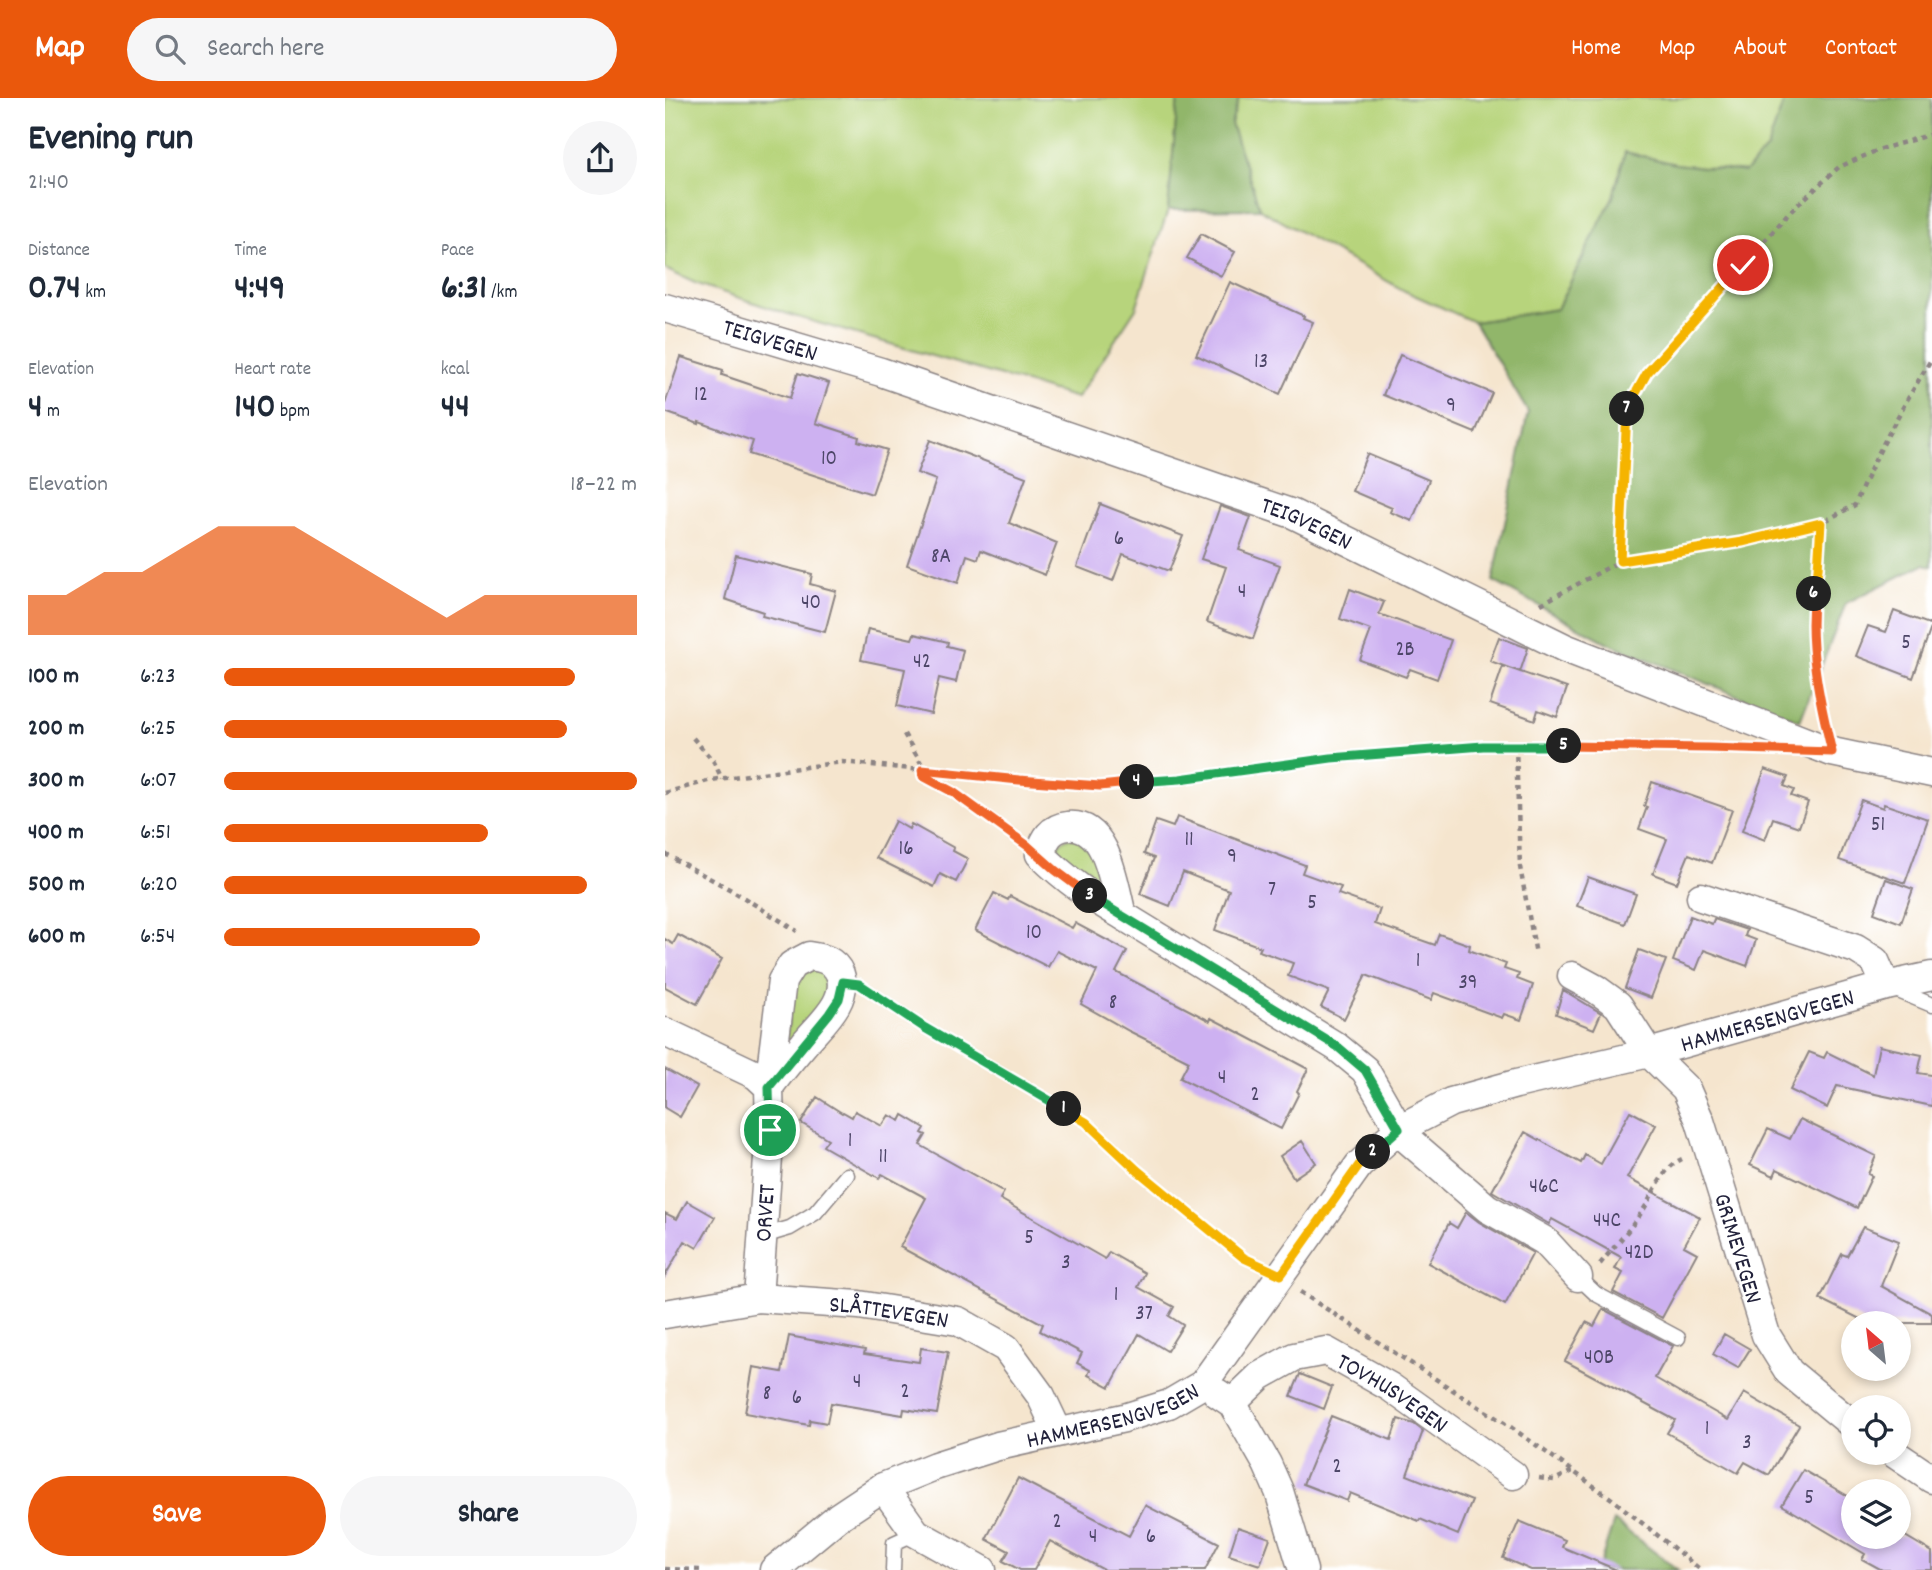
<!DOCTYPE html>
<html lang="en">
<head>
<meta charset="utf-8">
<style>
  :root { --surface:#fff; --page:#f6f6f7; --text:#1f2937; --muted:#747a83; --accent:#ea580c }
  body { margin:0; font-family:Dekko,sans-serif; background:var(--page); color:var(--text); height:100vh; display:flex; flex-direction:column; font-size:26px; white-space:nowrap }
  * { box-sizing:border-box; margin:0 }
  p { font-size:23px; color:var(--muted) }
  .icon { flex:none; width:38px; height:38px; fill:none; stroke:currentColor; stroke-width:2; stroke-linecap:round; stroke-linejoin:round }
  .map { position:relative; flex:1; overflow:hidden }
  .panel { display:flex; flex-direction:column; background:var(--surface); width:665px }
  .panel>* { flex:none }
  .needle { width:46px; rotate:332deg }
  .controls { position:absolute; left:1176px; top:1213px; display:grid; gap:14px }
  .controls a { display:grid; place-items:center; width:70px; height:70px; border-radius:50%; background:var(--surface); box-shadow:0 4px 10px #0003; font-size:35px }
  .pin { position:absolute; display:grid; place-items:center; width:60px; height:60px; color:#fff; margin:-30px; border:4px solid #fff; border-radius:50%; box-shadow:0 2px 7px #0007 }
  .km { position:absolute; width:35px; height:35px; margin:-18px; border-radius:50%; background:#222; color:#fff; font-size:19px; line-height:35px; text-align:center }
  .round { display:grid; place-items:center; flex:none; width:74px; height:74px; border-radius:37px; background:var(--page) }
  .overview { display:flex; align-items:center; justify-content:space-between; height:119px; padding:0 28px }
  h1 { font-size:38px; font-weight:800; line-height:52px }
  .metrics { display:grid; grid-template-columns:repeat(3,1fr); gap:10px; height:119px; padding:7px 28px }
  .metrics div { display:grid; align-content:center }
  .metrics b { font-size:35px; font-weight:800 }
  .metrics small { font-size:19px; font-weight:400 }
  .metrics p { font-size:19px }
  .chart { height:196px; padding:14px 28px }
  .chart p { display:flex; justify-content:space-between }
  .chart svg { width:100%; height:126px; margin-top:7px; fill:var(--accent); opacity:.7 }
  .button { display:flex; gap:14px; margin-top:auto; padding:14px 28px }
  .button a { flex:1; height:80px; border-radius:42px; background:var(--accent); color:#fff; font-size:28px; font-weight:800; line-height:80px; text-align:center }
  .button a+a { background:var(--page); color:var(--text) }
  ul { padding:0 28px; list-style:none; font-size:23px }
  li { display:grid; grid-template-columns:112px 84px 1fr; align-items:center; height:52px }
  li i { height:18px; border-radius:9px; background:var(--accent) }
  header { display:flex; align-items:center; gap:42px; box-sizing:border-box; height:98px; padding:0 35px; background:var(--accent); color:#fff }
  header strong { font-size:33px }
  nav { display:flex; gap:38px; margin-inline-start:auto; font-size:24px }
  .search { width:490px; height:63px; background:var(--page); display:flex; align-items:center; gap:18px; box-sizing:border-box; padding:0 24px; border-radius:38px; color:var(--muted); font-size:26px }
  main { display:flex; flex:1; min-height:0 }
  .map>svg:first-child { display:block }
</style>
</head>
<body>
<header>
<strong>Map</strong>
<div class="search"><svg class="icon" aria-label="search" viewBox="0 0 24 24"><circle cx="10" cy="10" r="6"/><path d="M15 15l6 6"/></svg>Search here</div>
<nav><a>Home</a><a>Map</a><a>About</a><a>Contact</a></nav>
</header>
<main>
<section class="panel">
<div class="overview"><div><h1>Evening run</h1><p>21:40</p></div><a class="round"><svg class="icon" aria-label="share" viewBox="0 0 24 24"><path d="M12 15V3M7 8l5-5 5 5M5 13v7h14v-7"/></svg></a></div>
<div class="metrics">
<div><p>Distance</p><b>0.74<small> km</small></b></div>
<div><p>Time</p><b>4:49</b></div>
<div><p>Pace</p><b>6:31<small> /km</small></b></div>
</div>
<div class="metrics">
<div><p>Elevation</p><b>4<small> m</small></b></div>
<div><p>Heart rate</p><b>140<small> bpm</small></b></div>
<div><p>kcal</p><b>44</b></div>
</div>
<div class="chart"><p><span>Elevation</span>18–22 m</p>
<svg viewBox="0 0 160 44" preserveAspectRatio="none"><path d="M0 44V30L10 30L20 22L30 22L40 14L50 6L60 6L70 6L80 14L90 22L100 30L110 38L120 30L130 30L140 30L150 30L160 30V44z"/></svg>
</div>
<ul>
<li><b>100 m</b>6:23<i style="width:85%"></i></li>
<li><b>200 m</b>6:25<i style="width:83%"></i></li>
<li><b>300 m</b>6:07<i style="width:100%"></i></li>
<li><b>400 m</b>6:51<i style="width:64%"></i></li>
<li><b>500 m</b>6:20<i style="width:88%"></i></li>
<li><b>600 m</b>6:54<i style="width:62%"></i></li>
</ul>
<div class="button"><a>Save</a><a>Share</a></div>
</section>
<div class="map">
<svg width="1267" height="1472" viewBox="0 0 1267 1472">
  <rect width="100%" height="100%" fill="#fff"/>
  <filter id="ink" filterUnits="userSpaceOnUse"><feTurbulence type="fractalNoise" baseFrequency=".0143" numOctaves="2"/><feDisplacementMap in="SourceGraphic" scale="14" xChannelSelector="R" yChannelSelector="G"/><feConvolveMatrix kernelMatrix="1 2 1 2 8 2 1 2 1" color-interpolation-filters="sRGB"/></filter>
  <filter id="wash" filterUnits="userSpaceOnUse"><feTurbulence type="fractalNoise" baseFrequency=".00686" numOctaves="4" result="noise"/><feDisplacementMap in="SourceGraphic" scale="28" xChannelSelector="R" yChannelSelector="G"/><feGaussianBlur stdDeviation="1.57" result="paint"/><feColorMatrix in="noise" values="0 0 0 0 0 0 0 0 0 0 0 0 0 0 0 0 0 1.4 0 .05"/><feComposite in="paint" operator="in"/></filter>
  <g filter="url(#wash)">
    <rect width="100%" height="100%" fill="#f5e5ce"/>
    <path fill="#b7d47b" stroke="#6c7b5b" stroke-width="2" d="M0,0H513L503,112L471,210L412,300L129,218L30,185L0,171Z
      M574,0H1120L1102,51L1080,74L1011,66L960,54L948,99L892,211L809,224L740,193L595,111L566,26Z
      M409,738L432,758V777L429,785L392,756C391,743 399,742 409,738Z
      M156,867L169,893L120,949L129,880Z"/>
    <path fill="#91b66b" stroke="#5a6c53" stroke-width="2" d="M513,0H574L566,26L595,111L503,112Z
      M1120,0H1267V468L1259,466L1181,505L1135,623L943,545L828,483L863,314L809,224L892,211L948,99L960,54L1011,66L1080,74L1102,51Z
      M949,1423L1013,1472H933Z"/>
    <g id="blocks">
      <path fill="#cdb1f1" d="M536,136L570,154L556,178L522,160Z
        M565,184L639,218L638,220L648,224L615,296L531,257Z
        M735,257L827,295L810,335L718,297Z
        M16,259L58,272L57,277L125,300L133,275L164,285L151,325L194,339L193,343L222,352L207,396L84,356L88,343L34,324V326L0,314V306Z
        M265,342L361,379L344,425L392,445L380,477L316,452L313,461L302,457L293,485L242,467L271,382L252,375Z
        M702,356L764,382L747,423L725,414L727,410L687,393Z
        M435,406L518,438L504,473L458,456L448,483L412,469Z
        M555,408L586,419L574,452L615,467L588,541L542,524L561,469L536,461Z
        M71,457L147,476L145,486L171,493L160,534L97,518L98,514L60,501Z
        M685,491L719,504L714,516L786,542L772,581L745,571L741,579L695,562L706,532L675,521Z
        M1229,513L1267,527L1248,580L1191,558L1203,528L1221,534Z
        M203,531L247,541L249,536L283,544L282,548L298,552L291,584L274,580L266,616L232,608L240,571L196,562Z
        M834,539L863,550L855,574L825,563Z
        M838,568L902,590L892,619L873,612L870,622L825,606Z
        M1100,671L1123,679L1119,688L1129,692L1126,698L1143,704L1134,729L1108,720L1100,742L1077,733Z
        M987,684L1067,712L1047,765L1024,756L1012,785L988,776L1002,741L974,731L982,709L979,708Z
        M1196,702L1218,710L1219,706L1263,721L1240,785L1174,762Z
        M512,719L640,767L637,775L676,789L673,796L715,811L710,826L770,847L774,836L805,847L804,852L841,866L839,871L854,876L852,881L868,887L856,922L839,916L837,920L769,895L766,902L701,877L679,921L656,909L664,893L623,878L628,865L594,853L596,849L550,832L564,792L518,774L505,808L475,796L489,760L479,756L491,723L508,729Z
        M230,723L244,731L246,726L289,750L288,753L303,761L291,784L275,776L269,789L211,760Z
        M923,779L971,796L960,826L912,808Z
        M1221,781L1248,791L1236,825L1209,815Z
        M329,795L343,802L345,798L407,830L410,825L462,853L451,874L545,923L546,920L571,933L643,971L632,993L634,995L616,1031L515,980L524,963L464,933L416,906L432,873L392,853L383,869L310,832Z
        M1025,818L1047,826L1049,821L1082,832L1080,838L1091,842L1082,868L1039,852L1031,872L1008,863Z
        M13,837L57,861L32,906L0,889V841L8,846Z
        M974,852L1001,862L986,900L960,890Z
        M898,892L936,915L929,931L891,916Z
        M1214,948L1257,957L1253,975L1267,977V1008L1172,988L1162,1010L1125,992L1144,954L1159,960L1162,954L1208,977Z
        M0,971L32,989L15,1019L0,1010Z
        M152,999L177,1015L178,1014L187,1019L190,1013L217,1028L224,1017L235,1023L238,1017L260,1030L257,1035L261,1037L255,1047L339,1094L335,1101L440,1161L444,1154L480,1175L473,1189L509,1209L504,1218L518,1227L502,1253L474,1236L445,1289L423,1277L425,1272L412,1265L417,1255L375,1233L378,1226L235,1149L261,1100L217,1076L214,1080L158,1048L163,1041L136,1025Z
        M965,1013L991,1027L962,1080L1035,1119L1019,1148L1032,1155L997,1220L948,1194L958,1175L950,1171L956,1159L887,1121L884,1126L827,1093L860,1034L916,1065L920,1057L936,1066Z
        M1135,1021L1211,1058L1203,1076L1207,1078L1192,1110L1112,1071L1109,1078L1085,1067L1103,1031L1125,1041Z
        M637,1043L651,1065L629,1080L615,1058Z
        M22,1103L50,1119L32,1150L20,1143L0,1178V1115L12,1121Z
        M801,1114L814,1124L868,1155L840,1207L763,1165L784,1125L792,1130Z
        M1198,1129L1234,1143L1216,1188L1267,1216V1225H1203L1155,1201L1177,1156L1182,1158Z
        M938,1211L1008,1248L990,1280L1063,1322L1079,1295L1134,1327L1104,1377L1080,1364L1073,1375L1002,1335L1010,1322L900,1263L921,1224L929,1228Z
        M1059,1236L1085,1251L1073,1270L1048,1256Z
        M124,1238L200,1252L199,1256L254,1264L256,1250L283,1254L272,1316L239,1311L238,1317L166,1305L162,1325L145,1322L144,1327L80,1315L88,1269L117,1274Z
        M635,1276L667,1289L659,1311L626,1298Z
        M666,1318L726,1342L733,1321L749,1326L758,1333L742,1377L807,1403L793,1437L755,1421L754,1423L685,1395L682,1403L638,1386Z
        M1138,1372L1188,1401V1438H1240L1267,1454V1472H1217L1197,1461L1200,1456L1117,1407Z
        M353,1380L464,1438L480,1407L554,1445L540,1472H439L385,1443L369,1472H355L338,1463L344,1453L321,1441Z
        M854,1423L900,1442L897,1449L952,1472H866L838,1460Z
        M573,1429L605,1440L595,1467L564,1457Z"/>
    </g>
  </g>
  <g filter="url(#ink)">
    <use href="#blocks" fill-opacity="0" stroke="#8c8484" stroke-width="2"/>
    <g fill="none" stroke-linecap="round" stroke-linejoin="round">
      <g stroke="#8c8484" stroke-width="17">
        <path id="lane" d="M1226,890L1267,907
          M98,1138L125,1130L150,1115L182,1077
          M913,1179L931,1196L1013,1240
          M228,1472L229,1445L251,1435"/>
      </g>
      <g stroke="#8c8484" stroke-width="31">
        <g id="street">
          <path id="s1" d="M0,210L216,274L628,416L900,550L1167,654L1267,675"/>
          <path d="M1036,799L1191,851L1210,863L1221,888"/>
          <path d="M457,817C425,798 401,782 375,756C380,741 385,730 403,728C443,724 449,788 457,817L672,949L700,972L734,1031L742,1041L822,1110L880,1143L913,1179"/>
          <path d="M144,858C158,860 169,862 175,876C185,903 154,927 139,946C127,960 115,974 104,989L117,883L127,867Z"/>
          <path id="s2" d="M907,878L931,891L953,907L984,955L1021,991L1035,1023L1101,1237L1124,1274L1188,1327"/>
          <path d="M0,934L91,977L104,989L105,1032L93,1200"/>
          <path id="s3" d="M0,1216L93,1200L194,1207L293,1223L341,1250L376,1298L393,1334"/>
          <path d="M552,1295L567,1305L602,1366L614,1393L638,1472"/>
          <path id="s4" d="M567,1305L595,1278L629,1259L661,1253L725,1289L848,1377"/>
          <path d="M1227,1354L1267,1381"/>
          <path d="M218,1389L251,1435L317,1472"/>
          <path id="s5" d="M109,1472L173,1419L218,1389L270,1368L333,1348L459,1320L504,1306L538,1286L694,1067L734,1031L786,1004L851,986L984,955L1221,888L1267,878"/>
        </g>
      </g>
      <path stroke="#8c8484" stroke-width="4.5" stroke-dasharray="5 5" stroke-linecap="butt" d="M1156,425L1153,471L1145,521L1156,609L1159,621
        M955,463L962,309L982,275L1126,113L1174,69L1213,52L1267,36
        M876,506L955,463L1077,445L1156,425L1190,407C1211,355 1238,308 1267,260
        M239,636L256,665L258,678L288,694L351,739
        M28,640L49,664L57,681
        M851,648L855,769L871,856
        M0,695L46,682L177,664L354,682L435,688L515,681L666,660L818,648L1078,651
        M0,756L68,793L132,833
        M204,893L260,930L421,1024L472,1072L579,1161L589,1165
        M935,1166C948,1150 962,1135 974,1118C988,1100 995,1071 1017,1061
        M635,1194L847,1330L947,1401L1036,1472
        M874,1380L889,1382L908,1373
        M0,1471L40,1472"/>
      <use href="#lane" stroke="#fff" stroke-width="14"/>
      <use href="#street" stroke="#fff" stroke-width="28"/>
    </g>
  </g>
  <g fill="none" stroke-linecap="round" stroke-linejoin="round" filter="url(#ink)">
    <g stroke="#fff" stroke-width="14">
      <path id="split-1" d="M105,1032L104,989L164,916L174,901L178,884L194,886L260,930L399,1011"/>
    </g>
    <g stroke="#fff" stroke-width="14">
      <path id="split-2" d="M399,1011L421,1024L472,1072L579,1160L616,1177L694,1067L708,1054"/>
    </g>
    <g stroke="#fff" stroke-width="14">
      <path id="split-3" d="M425,798L673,949L700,972L734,1031L708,1054"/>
    </g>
    <g stroke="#fff" stroke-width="14">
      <path id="split-4" d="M425,798L390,772L363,748L288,694L258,678L257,672L354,682L435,688L472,684"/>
    </g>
    <g stroke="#fff" stroke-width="14">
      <path id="split-5" d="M472,684L515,681L666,660L818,648H899"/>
    </g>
    <g stroke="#fff" stroke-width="14">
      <path id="split-6" d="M899,648L1044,650L1167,654C1155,605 1142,546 1149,496"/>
    </g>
    <g stroke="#fff" stroke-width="14">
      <path id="split-7" d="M962,311L955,463L1077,444L1156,425L1153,471L1149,496"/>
    </g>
    <g stroke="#fff" stroke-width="14">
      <path id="split-8" d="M962,311L982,275L1078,167"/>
    </g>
    <use href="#split-1" stroke="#22a559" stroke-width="9"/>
    <use href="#split-2" stroke="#f5b400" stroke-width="9"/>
    <use href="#split-3" stroke="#22a559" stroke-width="9"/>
    <use href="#split-4" stroke="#f0652b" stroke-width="9"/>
    <use href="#split-5" stroke="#22a559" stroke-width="9"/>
    <use href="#split-6" stroke="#f0652b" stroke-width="9"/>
    <use href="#split-7" stroke="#f5b400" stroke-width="9"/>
    <use href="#split-8" stroke="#f5b400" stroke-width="9"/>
  </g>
  <g text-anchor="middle" stroke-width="6" stroke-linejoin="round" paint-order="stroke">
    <g font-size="21" fill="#4d4668">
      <text x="596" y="269">13</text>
      <text x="36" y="302">12</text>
      <text x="786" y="313">9</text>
      <text x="164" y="366">10</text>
      <text x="454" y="446">6</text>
      <text x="276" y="464">8A</text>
      <text x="577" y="499">4</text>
      <text x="146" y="510">40</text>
      <text x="1241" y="550">5</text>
      <text x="740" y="557">2B</text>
      <text x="257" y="569">42</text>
      <text x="1213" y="732">51</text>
      <text x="524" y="747">11</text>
      <text x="241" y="756">16</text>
      <text x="567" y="764">9</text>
      <text x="607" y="797">7</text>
      <text x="647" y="810">5</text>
      <text x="369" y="840">10</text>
      <text x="753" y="868">1</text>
      <text x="803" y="890">39</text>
      <text x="448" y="910">8</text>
      <text x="557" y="985">4</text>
      <text x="590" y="1002">2</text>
      <text x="185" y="1048">1</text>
      <text x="218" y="1064">11</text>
      <text x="879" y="1094">46C</text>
      <text x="942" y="1128">44C</text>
      <text x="364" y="1145">5</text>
      <text x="974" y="1160">42D</text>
      <text x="401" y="1170">3</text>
      <text x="451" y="1202">1</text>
      <text x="479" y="1221">37</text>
      <text x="934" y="1265">40B</text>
      <text x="192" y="1289">4</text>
      <text x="240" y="1299">2</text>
      <text x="102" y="1301">8</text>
      <text x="132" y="1305">6</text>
      <text x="1042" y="1336">1</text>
      <text x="1082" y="1350">3</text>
      <text x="672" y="1374">2</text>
      <text x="1144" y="1405">5</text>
      <text x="392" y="1429">2</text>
      <text x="428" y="1444">4</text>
      <text x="486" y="1444">6</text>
    </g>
    <g font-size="24" fill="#22223b" stroke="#fff">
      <text dy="8" stroke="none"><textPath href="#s1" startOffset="110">TEIGVEGEN</textPath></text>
      <text dy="8" stroke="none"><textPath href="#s1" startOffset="677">TEIGVEGEN</textPath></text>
      <text dy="8" stroke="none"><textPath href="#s5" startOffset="1183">HAMMERSENGVEGEN</textPath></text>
      <text transform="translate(99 1115) rotate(-86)" y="8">ORVET</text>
      <text dy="8" stroke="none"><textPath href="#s2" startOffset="331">GRIMEVEGEN</textPath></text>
      <text dy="8" stroke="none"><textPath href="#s3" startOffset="226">SLÅTTEVEGEN</textPath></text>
      <text dy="8" stroke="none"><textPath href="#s4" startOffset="189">TOVHUSVEGEN</textPath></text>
      <text dy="8" stroke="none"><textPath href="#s5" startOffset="378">HAMMERSENGVEGEN</textPath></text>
    </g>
  </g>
</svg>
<div class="controls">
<a><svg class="needle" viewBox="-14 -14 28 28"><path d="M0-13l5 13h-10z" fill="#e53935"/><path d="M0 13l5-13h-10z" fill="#747a83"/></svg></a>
<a><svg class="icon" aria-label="locate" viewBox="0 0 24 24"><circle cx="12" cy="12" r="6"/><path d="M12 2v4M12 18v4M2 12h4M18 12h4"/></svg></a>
<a><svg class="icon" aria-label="layers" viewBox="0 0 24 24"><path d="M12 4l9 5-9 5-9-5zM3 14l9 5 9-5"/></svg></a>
</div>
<div class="pin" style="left:105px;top:1032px;background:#1e9e55"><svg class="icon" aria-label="arrive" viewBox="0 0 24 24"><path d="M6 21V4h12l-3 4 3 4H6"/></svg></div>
<div class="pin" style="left:1078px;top:167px;background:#d93025"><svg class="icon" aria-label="check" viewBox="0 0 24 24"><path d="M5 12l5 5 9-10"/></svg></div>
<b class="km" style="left:399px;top:1011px">1</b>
<b class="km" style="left:708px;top:1054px">2</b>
<b class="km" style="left:425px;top:798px">3</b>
<b class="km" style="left:472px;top:684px">4</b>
<b class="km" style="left:899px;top:648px">5</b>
<b class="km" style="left:1149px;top:496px">6</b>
<b class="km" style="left:962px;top:311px">7</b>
</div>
</main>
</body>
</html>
